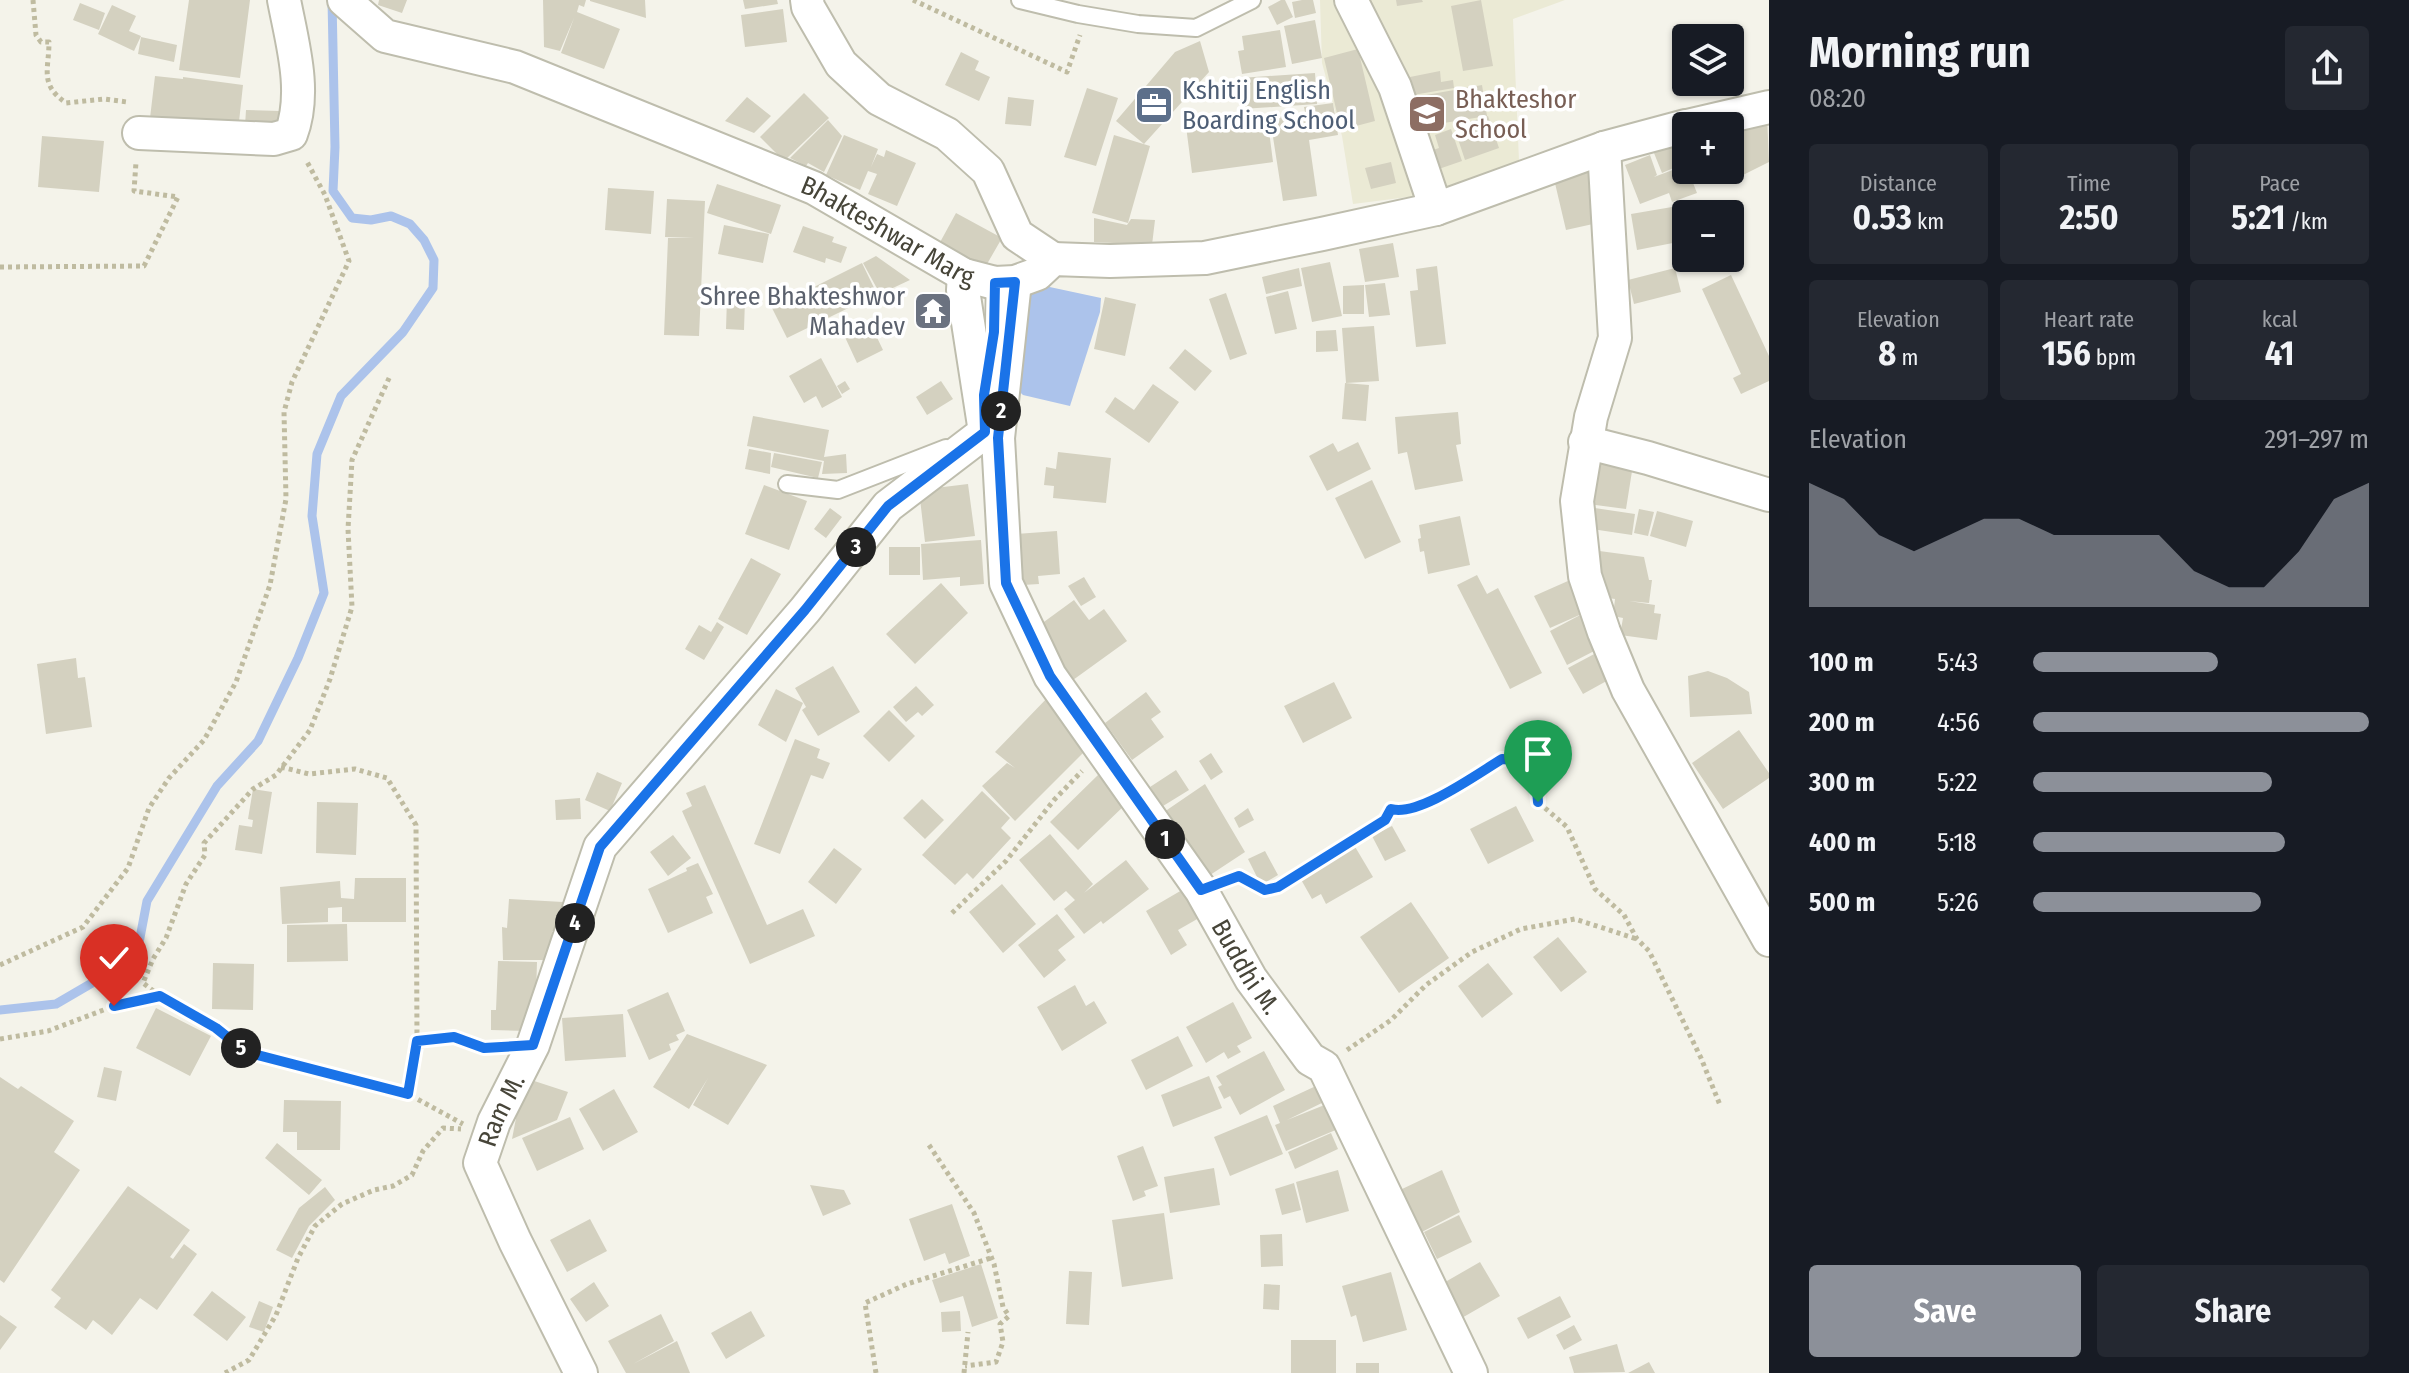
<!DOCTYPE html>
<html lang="en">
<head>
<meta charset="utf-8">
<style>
  :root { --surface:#171b24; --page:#242831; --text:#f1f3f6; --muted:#9ea1a6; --accent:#8c9099 }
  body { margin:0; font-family:"Fira Sans Condensed",sans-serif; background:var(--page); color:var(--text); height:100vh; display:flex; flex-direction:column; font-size:30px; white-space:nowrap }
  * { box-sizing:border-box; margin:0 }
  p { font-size:26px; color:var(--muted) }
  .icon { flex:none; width:44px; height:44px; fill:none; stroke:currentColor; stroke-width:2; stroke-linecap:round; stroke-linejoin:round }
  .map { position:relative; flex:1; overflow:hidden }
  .sheet { display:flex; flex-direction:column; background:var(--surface); width:640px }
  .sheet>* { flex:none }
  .controls { position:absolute; left:1672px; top:24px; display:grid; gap:16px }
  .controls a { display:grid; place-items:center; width:72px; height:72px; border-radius:8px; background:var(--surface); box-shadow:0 2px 6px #0004; font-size:40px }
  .pin { position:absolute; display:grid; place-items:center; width:68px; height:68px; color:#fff; margin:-82px -34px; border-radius:50% 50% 50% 0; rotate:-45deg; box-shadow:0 0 8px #0007 }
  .pin .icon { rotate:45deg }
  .km { position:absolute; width:40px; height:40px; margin:-20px; border-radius:50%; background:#222; color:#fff; font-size:22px; line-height:40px; text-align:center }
  .round { display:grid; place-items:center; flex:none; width:84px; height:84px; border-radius:8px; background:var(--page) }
  .headline { display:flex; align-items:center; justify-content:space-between; height:136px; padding:0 40px }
  h1 { font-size:44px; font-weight:700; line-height:60px }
  .stats { display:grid; grid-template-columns:repeat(3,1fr); gap:12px; height:136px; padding:8px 40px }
  .stats div { display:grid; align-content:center; border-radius:8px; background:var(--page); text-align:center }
  .stats b { font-size:34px; font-weight:700 }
  .stats small { font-size:22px; font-weight:400 }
  .stats p { font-size:22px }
  .chart { height:224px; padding:16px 40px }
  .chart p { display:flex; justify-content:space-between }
  .chart svg { width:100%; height:144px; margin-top:8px; fill:var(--accent); opacity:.7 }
  .button { display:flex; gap:16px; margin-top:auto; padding:16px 40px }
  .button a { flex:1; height:92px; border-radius:8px; background:var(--accent); color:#fff; font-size:32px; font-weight:700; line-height:92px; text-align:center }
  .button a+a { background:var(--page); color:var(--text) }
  ul { padding:0 40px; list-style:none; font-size:26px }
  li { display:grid; grid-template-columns:128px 96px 1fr; align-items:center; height:60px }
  li i { height:20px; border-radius:10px; background:var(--accent) }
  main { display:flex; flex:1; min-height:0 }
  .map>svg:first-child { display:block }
</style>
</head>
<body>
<main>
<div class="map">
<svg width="1769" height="1373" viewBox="0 0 1769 1373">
  <rect width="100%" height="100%" fill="#f4f3ea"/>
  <path fill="#ebead5" d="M1320,0H1565L1513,19L1519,161L1432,194L1353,204L1342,136L1322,63Z"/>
  <path fill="#acc3eb" d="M1031,283L1101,298L1100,312L1070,406L1023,395L1007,380Z"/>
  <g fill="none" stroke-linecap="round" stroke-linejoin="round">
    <path stroke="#acc3eb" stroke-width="9" d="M0,1010L56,1004L92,983L135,964L147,901L217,786L258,741L298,658L324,593L312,516L317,454L341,396L403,332L433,288L434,260L424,240L410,224L391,216L371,220L352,218L333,191L335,147L332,0"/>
  </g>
  <path fill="#d4d1c0" d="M189,0H250L240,78L179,70Z
    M379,0H407L402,13L378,5Z
    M543,0H586L584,7L579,5L577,12L620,29L604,69L561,53L574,18L560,51L544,47Z
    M645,0L646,18L590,1V0Z
    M743,0H777L778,4L745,9Z
    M1281,0H1285L1293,17L1277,25L1268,7Z
    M1302,0H1313L1316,13L1295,18L1292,2Z
    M1396,0H1422L1423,2L1397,6Z
    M1481,0L1493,66L1463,71L1451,6Z
    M80,3L105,13L99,30L73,20Z
    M112,5L136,16L129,31L141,36L134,51L98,34Z
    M783,9L787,42L745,47L741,15Z
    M1315,20L1322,58L1292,64L1284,26Z
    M1280,30L1286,67L1242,74L1238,51L1244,50L1242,36Z
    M141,37L177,45L174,62L138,54Z
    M1200,41L1209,72L1144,144L1116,121L1175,52Z
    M1358,49L1375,121L1341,130L1324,58Z
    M961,52L979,61L975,70L990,77L979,101L945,85Z
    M1440,71L1441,82L1453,80L1454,88L1413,95L1410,77Z
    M1315,73L1317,104L1242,109L1240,78Z
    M155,76L183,79V77L243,85L238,131L150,118Z
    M1482,85L1487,116L1419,127L1415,97Z
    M1087,88L1118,98L1096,166L1064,157Z
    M804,93L829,118L784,161L760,137Z
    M747,97L771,116L754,133L725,121Z
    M1008,97L1034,100L1031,126L1005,124Z
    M1333,103L1338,135L1309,140L1317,196L1283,201L1270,118L1305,112L1304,107Z
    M246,110L280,111V119L284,129L245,126Z
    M1267,115L1273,162L1192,173L1186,126Z
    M1767,115L1769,162L1743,175L1730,150V134Z
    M1488,116L1499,148L1465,160L1454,127Z
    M828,120L842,136L824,172L808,163L806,166L790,158Z
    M1451,129L1462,161L1433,171L1427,152L1439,148L1435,135Z
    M844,135L878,149L871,167L877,154L884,157L886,150L916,163L897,206L868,194L877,174L868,171L860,190L826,175Z
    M1114,135L1150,146L1128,223L1092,213Z
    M42,136L104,141L99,192L38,187Z
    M1681,142L1686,155L1683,158L1685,163L1662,173L1654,153Z
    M1650,155L1657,175L1654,177L1686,165L1697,193L1672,202L1669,193L1640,204L1625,165Z
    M1391,162L1396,183L1371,189L1365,168Z
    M1590,170L1602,222L1566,230L1554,179Z
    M717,184L781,205L771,234L707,213Z
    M608,188L654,191L651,234L605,230Z
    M667,199L705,201L699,336L664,335L668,238H694L665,237Z
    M1672,207L1678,242L1637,250L1631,214Z
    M956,213L1002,238L983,271L938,246Z
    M1094,218L1127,225L1131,219L1155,220L1152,245L1094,242Z
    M724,225L769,234L763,263L718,254Z
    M803,226L834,237L832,242L847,247L841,263L826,258L825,263L793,252Z
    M1393,243L1399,277L1365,282L1359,249Z
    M876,256L910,280L880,294L863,263Z
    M1330,262L1342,316L1312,322L1301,268Z
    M862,263L877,294L787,338L772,308Z
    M1437,266L1446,344L1416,347L1410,291L1418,290L1416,269Z
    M1299,268L1302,286L1266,294L1262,277Z
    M1675,268L1681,292L1634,304L1628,280Z
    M1731,275L1769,356V381L1741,394L1733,378L1741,374L1702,289Z
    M1385,283L1390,315L1369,317L1365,285Z
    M1364,285V314H1343V286Z
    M1288,291L1297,329L1275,334L1266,297Z
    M1226,293L1247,354L1230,360L1209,299Z
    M1105,297L1136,304L1125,356L1094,349Z
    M727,298L745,299L744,330L726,329Z
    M870,323L883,350L857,363L844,335Z
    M1374,326L1379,381L1346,383L1342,328Z
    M1336,330L1338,351L1316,352V331Z
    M1185,349L1212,371L1195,391L1169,368Z
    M821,358L842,397L822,408L816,396L804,403L789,376Z
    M845,381L850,389L842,394L837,386Z
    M941,381L953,399L927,415L916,397Z
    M1345,383L1369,385L1366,421L1342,419Z
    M1153,384L1179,402L1149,443L1105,412L1115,397L1134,410Z
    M1458,412L1461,444L1456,445L1463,481L1415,490L1407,452L1398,454L1395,417Z
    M753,416L829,430L824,457L846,454L847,473L822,474L824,461L747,446Z
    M1358,442L1371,469L1327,491L1309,456L1333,443L1338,452Z
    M749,449L771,453L770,474L745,469Z
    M1058,452L1111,458L1106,503L1053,498L1054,486L1044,485L1046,467L1056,469Z
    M774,453L822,462L818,478L771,467Z
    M1596,460L1633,465L1626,509L1588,504Z
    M1372,480L1401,542L1365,559L1335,498Z
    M968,484L975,536L925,542L919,490Z
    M764,485L807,501L789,550L745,534Z
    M1588,507L1635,514L1632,535L1585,528Z
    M830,508L842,517L826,538L814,529Z
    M1639,509L1654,512L1648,536L1634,533Z
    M1657,511L1693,521L1686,547L1650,536Z
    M1460,516L1470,565L1428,574L1424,551L1420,552L1418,539L1421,538L1419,525Z
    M1057,531L1060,574L1038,576L1039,584L1023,585L1016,534Z
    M981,540L984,584L960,586V577L923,580L921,544Z
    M889,547H920V575H889Z
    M1592,550L1644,557L1649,580H1652L1649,603L1629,601L1655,605L1654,613L1661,614L1657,640L1620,635L1623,618L1613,616L1615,599L1601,597Z
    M751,558L781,574L747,635L718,619Z
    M1477,575L1487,594L1498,588L1542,673L1510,689L1457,585Z
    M1084,577L1096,597L1081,606L1068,586Z
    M1577,577L1600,648L1567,665L1550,631L1584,613L1550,628L1534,596Z
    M941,583L968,613L915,664L886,634Z
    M1074,600L1089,620L1104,609L1127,641L1073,680L1037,627Z
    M717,622L724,627L704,660L685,649L699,625L711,632Z
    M1598,652L1612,678L1583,694L1568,668Z
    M76,658L78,678L85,677L92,727L46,734L37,664Z
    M833,666L860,712L818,736L802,710L806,707L795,688Z
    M1708,671L1727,678L1749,692L1752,714L1690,717L1688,676Z
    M1334,682L1352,718L1303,743L1284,706Z
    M916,686L934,705L922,716L918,712L906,722L893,707Z
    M776,689L803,703L786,742L758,725Z
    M1146,692L1161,712L1151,719L1164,737L1132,760L1105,723Z
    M1050,695L1090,746L1015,821L982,786L1007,763L1015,768L995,752Z
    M889,710L915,736L889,762L863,736Z
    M1739,730L1769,773V778L1723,809L1692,763Z
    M795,739L820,749L817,758L830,763L823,779L811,775L780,854L754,844Z
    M1211,753L1223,772L1211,780L1199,761Z
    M1176,770L1189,790L1163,806L1150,787Z
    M597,772L622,783L610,811L585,800Z
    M1098,775L1126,804L1078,850L1050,822Z
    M1205,784L1245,852L1204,879L1164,812Z
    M705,785L767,925L803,909L815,936L750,964L682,811L692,806L686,793Z
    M253,789L272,792L262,854L235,850L239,825L252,827L253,820L248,819Z
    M982,791L1010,818L1001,828L1011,838L973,879L967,873L955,885L922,855Z
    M580,798L581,819L556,820L555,800Z
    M922,799L944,820L925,839L903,818Z
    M317,802L358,803L356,855L316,853Z
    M1516,806L1534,841L1488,864L1470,829Z
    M1248,808L1254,820L1239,828L1234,818Z
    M1392,826L1406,851L1385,861L1372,836Z
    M1050,834L1093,884L1084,893L1126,860L1149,889L1103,924L1101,921L1084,934L1064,909L1075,900L1066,891L1054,901L1019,860Z
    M673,835L691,858L668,876L650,852Z
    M1354,845L1373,877L1326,904L1321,894L1312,899L1299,876Z
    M834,848L862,869L836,904L808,882Z
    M1265,851L1278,875L1261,885L1248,859Z
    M698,863L713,894L706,897L713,913L668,933L648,889L687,871L686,868Z
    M355,878H406V922H342V907L328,908V922L282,924L280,887L340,881L341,898L354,899Z
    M1002,884L1036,924L1003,953L969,912Z
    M1182,890L1199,918L1178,930L1187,945L1171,955L1146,911Z
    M509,899L563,902L561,931H552L551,960H503L502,927L507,928Z
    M1411,902L1449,958L1399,993L1360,937Z
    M1057,914L1075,937L1058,950L1066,960L1044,978L1018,945Z
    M347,924L348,961L287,962V925Z
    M1558,937L1587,972L1561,992L1533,957Z
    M498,961L537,962L536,996L526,1031L491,1030V1010H496Z
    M213,963L254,964L253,1010L212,1009Z
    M1488,963L1513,994L1482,1018L1458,986Z
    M1075,985L1086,1006L1094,1001L1107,1023L1062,1051L1037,1007Z
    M668,992L685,1031L676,1035L679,1040L669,1044L671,1050L649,1060L627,1010Z
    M1233,1002L1252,1038L1237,1046L1241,1052L1228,1059L1224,1052L1206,1063L1186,1027Z
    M156,1008L211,1036L190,1076L136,1048Z
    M623,1014L626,1057L565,1061L562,1018Z
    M687,1034L767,1065L728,1125L693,1105L708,1078L689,1109L653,1087Z
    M1178,1036L1193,1066L1146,1090L1131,1060Z
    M1264,1051L1285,1090L1240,1115L1230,1096L1224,1099L1218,1087L1222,1085L1216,1076Z
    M104,1067L122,1071L116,1101L97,1097Z
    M1209,1076L1222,1108L1173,1127L1161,1095Z
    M0,1077L18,1089L21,1086L74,1121L54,1152L80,1170L4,1283L0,1280Z
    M522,1077L568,1092L557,1120L512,1139L517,1113L509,1108Z
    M1318,1085L1326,1101L1287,1120L1327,1104L1338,1129L1286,1151L1275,1125L1280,1123L1273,1106Z
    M614,1089L638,1132L603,1151L579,1109Z
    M284,1100L341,1101L340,1150H297V1132H283Z
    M1267,1115L1283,1154L1230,1176L1214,1137Z
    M570,1117L584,1149L537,1171L522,1138Z
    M1331,1133L1338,1149L1295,1169L1288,1152Z
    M277,1143L322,1180L309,1195L265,1158Z
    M1143,1146L1158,1186L1144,1191L1146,1196L1133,1201L1117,1156Z
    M1214,1168L1220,1205L1170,1213L1164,1177Z
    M1338,1170L1349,1211L1306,1223L1296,1182Z
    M1442,1170L1460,1212L1420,1233L1400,1190Z
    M1294,1183L1301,1210L1282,1215L1275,1189Z
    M810,1185L844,1190L851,1204L823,1216Z
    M128,1186L190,1230L170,1257L173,1259L184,1244L197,1254L157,1310L140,1298L112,1335L93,1320L86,1330L54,1307L61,1298L51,1290Z
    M325,1187L335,1200L309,1226L292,1258L276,1250L299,1208Z
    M952,1204L970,1256L949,1264L945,1253L924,1261L909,1219Z
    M1164,1213L1173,1279L1122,1287L1112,1220Z
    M1459,1215L1472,1242L1437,1259L1424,1232Z
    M590,1219L607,1251L567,1272L550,1240Z
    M1282,1234L1283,1266L1261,1267L1260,1235Z
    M1480,1262L1500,1296L1460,1319L1440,1285Z
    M981,1264L998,1318L972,1327L963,1296L940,1303L932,1280Z
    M1069,1271L1092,1272L1089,1325L1066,1324Z
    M1391,1272L1407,1330L1363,1342L1356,1315L1351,1317L1342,1286Z
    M594,1282L609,1306L586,1322L570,1299Z
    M1264,1284L1280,1285L1279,1310L1263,1309Z
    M212,1291L246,1317L227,1341L193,1315Z
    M1560,1296L1571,1317L1528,1339L1517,1318Z
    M259,1301L273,1307L264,1332L249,1327Z
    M751,1311L765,1336L726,1359L711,1333Z
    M960,1311L961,1331L942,1332L941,1312Z
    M661,1314L674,1341L633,1364L677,1341L690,1373H626L608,1341Z
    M0,1315L17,1327L0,1350Z
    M1574,1325L1582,1340L1564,1350L1556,1335Z
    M1291,1340H1336V1373H1291Z
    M1617,1344L1625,1372L1574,1373L1569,1357Z
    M1649,1362L1655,1373H1628Z
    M1356,1363H1379V1373H1356Z"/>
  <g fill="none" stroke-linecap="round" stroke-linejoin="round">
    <g stroke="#bebdad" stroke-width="20">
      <path id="service" d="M1020,0L1078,14L1138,24L1196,28L1252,0
        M987,376L994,332L995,283
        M787,484L838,490L946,448"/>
    </g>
    <g stroke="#bebdad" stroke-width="36">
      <g id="minor">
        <path id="s1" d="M344,0L385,36L515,67L814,188L964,275L995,283L1015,282L1037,274L1053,259L1110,261L1205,258L1322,234L1436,209L1604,148L1686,126"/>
        <path d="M807,0L808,7L841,64L879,99L947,134L988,171L1017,235L1053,259"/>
        <path d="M1351,0L1395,87L1436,209"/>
        <path d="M1687,126L1769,107"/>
        <path d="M139,133L274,139L291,134C307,92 292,42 284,0"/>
        <path d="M1604,148L1615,338L1591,417L1577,501L1585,576L1604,632L1628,690L1769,940"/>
        <path id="s2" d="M1015,282L998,438L1006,583L1050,676L1201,890L1251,979L1310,1059L1324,1067L1471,1373"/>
        <path d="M1585,442L1648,458L1769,495"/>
        <path id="s3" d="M581,1373L515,1241L480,1163L494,1122L533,1045L600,847L805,610L888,506L985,432L963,290L964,275"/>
      </g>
    </g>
    <path stroke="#bfbba0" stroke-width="5" stroke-dasharray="4 4" stroke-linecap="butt" d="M33,0L36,35L41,42H49C49,70 39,84 66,103L104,99L127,102
      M913,0L1067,72L1080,35
      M0,267L144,266L178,197L134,191L136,162
      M281,767L309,774L355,769L387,778L416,825L417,1041L408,1094
      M1228,880L1239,876L1265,890L1278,887L1385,820L1391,809C1418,818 1477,774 1502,759L1515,760L1536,777L1538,802L1567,827L1595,889L1624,915L1637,939L1649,951L1701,1058L1720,1105
      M952,913L1006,861L1054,800L1082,771
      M0,965L83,927L128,868L149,808L169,778L204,740L236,682L270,585L286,499L284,412L292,382L349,261L325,195L306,160
      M160,996L143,983L153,959L166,938L186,884L205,855L204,843L253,789L276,775L310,730L330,679L352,607L348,529L352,460L390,376
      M0,1039L48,1031L114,1006L160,996L216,1028L246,1052L408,1094L463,1124
      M417,1041L454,1037L484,1048L498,1047
      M1347,1050L1391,1020L1426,985L1472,952L1521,929L1575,919L1637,939
      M929,1145L974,1213L994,1264L1003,1307L1009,1316L1000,1324L1003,1342L996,1362L965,1366
      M225,1373L249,1360L276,1315L298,1258L315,1226L342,1204L374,1190L393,1186L412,1175L423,1151L443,1128L461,1129
      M876,1373L865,1303L907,1284L991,1258
      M964,1373L968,1332"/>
    <use href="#service" stroke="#fff" stroke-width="16"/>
    <use href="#minor" stroke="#fff" stroke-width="32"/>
  </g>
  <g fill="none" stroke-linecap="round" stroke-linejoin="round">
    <g stroke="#fff" stroke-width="16">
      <path id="route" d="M114,1006L160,996L216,1028L246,1052L408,1094L417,1041L454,1037L484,1048L533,1045L600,847L805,610L888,506L985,432L984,395L994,332L995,283L1015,282L998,438L1006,583L1050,676L1201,890L1239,876L1265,890L1278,887L1385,820L1391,809C1418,817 1477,774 1502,759L1515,760L1536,777L1538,802"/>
    </g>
    <use href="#route" stroke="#1a73e8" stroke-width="10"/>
  </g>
  <defs>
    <g id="office-square" transform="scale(2)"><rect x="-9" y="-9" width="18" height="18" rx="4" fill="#5c6f8a" stroke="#fff"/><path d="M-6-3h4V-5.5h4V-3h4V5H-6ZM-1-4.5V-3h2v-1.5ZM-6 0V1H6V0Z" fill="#fff"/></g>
    <g id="school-square" transform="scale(2)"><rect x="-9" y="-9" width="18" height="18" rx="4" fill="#8d6e63" stroke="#fff"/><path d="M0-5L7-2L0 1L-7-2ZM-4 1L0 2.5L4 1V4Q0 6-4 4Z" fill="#fff"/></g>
    <g id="temple-square" transform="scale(2)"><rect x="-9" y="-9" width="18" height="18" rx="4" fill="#6b7280" stroke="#fff"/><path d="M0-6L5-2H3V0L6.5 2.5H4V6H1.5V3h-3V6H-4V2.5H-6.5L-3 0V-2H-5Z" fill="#fff"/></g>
  </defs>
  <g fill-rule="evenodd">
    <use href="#office-square" x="1154" y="105"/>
    <use href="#school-square" x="1427" y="114"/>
    <use href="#temple-square" x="933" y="311"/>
  </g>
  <g text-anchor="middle" stroke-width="7" stroke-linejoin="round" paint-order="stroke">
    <g font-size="26" fill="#4e5e75" stroke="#fff" text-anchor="start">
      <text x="1182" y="99">Kshitij English<tspan x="1182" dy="30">Boarding School</tspan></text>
    </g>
    <g font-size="26" fill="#785e54" stroke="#fff" text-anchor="start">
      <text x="1455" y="108">Bhakteshor<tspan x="1455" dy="30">School</tspan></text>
    </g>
    <g font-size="26" fill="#474539" stroke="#fff">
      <text dy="9" stroke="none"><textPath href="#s1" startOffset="596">Bhakteshwar Marg</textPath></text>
      <text dy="9" stroke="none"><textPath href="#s2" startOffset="756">Buddhi M.</textPath></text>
      <text dy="9" stroke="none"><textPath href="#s3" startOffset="290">Ram M.</textPath></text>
    </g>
    <g font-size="26" fill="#5b616d" stroke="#fff" text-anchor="end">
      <text x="905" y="305">Shree Bhakteshwor<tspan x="905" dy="30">Mahadev</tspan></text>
    </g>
  </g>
</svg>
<div class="controls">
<a><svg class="icon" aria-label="layers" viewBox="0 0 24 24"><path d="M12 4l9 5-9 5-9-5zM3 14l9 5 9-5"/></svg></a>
<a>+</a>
<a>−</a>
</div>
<div class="pin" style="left:1538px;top:802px;background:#1e9e55"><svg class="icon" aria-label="arrive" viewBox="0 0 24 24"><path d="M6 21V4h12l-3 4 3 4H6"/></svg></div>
<div class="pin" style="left:114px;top:1006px;background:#d93025"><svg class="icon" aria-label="check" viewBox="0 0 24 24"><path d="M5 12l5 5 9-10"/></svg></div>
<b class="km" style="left:1165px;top:839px">1</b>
<b class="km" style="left:1001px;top:411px">2</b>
<b class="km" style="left:856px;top:547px">3</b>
<b class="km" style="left:575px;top:923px">4</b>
<b class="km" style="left:241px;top:1048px">5</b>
</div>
<section class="sheet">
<div class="headline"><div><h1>Morning run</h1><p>08:20</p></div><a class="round"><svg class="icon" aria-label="share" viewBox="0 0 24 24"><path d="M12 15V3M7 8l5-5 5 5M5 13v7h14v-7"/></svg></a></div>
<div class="stats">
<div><p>Distance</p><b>0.53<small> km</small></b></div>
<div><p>Time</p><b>2:50</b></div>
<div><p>Pace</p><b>5:21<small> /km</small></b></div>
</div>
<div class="stats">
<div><p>Elevation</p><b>8<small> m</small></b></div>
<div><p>Heart rate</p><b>156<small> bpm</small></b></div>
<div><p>kcal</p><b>41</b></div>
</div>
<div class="chart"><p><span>Elevation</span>291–297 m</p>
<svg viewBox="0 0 160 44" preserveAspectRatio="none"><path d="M0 44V6L10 11L20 22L30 27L40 22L50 17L60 17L70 22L80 22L90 22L100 22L110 33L120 38L130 38L140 27L150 11L160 6V44z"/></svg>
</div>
<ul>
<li><b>100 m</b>5:43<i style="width:55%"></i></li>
<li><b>200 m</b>4:56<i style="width:100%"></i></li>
<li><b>300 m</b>5:22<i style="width:71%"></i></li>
<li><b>400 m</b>5:18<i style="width:75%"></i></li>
<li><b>500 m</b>5:26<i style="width:68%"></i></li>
</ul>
<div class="button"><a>Save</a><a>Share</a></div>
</section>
</main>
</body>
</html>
